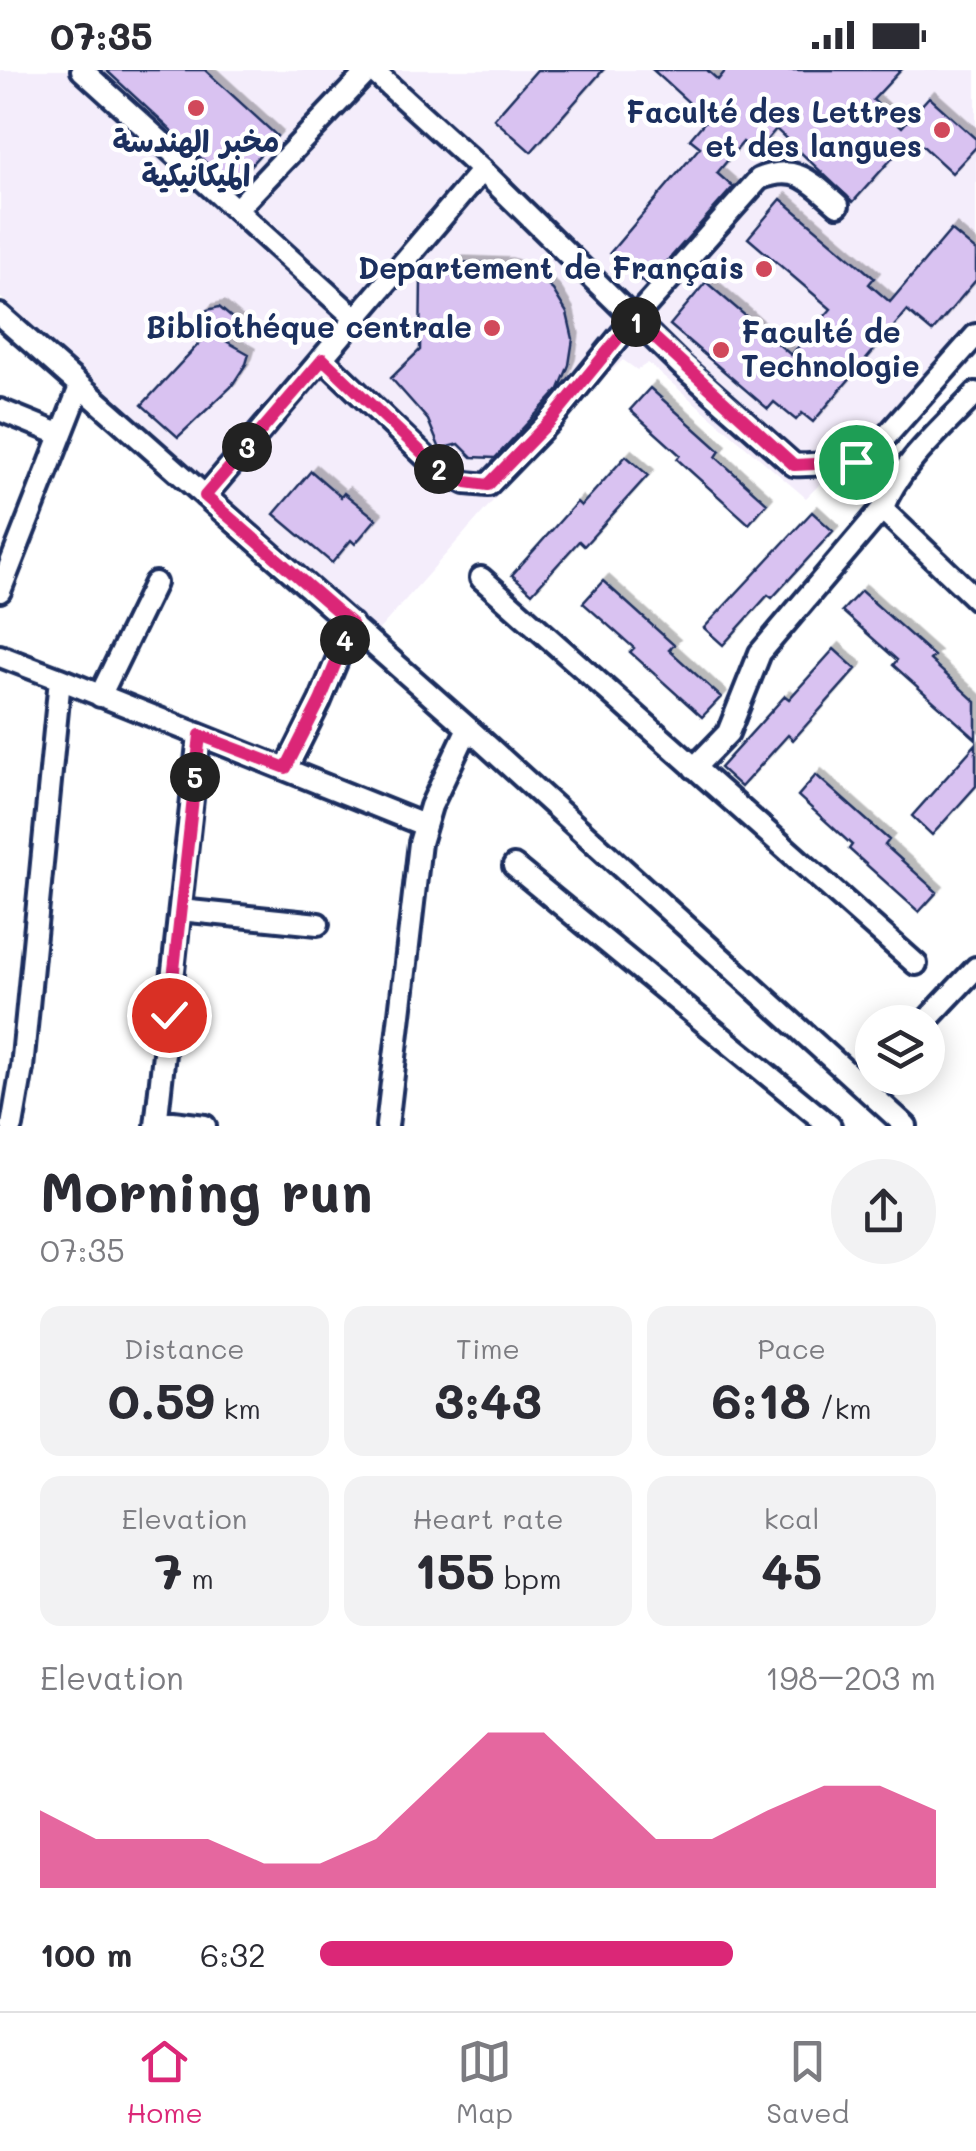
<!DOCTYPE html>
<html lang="en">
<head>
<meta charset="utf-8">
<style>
  :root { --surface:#fff; --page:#f2f2f3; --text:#2b2b33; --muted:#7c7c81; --line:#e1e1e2; --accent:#db2777 }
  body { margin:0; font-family:Mali,"Playpen Sans Arabic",sans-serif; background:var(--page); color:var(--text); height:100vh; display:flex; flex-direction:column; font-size:38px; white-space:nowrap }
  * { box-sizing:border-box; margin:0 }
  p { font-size:32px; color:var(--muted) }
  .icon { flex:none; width:55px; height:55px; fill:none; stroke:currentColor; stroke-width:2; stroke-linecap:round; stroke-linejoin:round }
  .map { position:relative; height:1056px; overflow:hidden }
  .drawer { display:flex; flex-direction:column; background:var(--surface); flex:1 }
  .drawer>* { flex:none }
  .buttons { position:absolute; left:855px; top:935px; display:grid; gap:20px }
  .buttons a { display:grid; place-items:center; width:90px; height:90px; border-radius:50%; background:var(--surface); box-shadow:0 5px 25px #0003; font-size:50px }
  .pin { position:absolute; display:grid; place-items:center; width:85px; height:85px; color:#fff; margin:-42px; border:5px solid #fff; border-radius:50%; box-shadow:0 2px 10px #0007 }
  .km { position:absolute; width:50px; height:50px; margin:-25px; border-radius:50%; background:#222; color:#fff; font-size:28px; line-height:50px; text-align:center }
  .round { display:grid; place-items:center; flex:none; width:105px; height:105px; border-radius:52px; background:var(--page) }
  .summary { display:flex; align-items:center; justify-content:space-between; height:170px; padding:0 40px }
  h1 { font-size:55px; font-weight:800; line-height:75px }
  .stats { display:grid; grid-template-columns:repeat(3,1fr); gap:15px; height:170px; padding:10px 40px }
  .stats div { display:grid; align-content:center; border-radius:20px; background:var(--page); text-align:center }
  .stats b { font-size:50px; font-weight:800 }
  .stats small { font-size:28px; font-weight:400 }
  .stats p { font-size:28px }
  .chart { height:280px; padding:20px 40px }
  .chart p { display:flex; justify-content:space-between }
  .chart svg { width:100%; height:180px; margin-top:10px; fill:var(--accent); opacity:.7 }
  ul { padding:0 40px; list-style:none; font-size:32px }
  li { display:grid; grid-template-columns:160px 120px 1fr; align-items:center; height:75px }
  li i { height:25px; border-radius:12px; background:var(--accent) }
  .status { display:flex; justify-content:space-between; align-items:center; height:70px; padding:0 50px; background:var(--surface); direction:ltr }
  .status svg { height:28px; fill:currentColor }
  .tab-bar { display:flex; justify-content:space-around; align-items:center; height:140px; border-top:2px solid var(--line); background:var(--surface); font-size:28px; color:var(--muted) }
  .tab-bar a { display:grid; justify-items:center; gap:5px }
  .tab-bar .active { color:var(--accent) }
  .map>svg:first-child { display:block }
</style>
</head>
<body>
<div class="status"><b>07:35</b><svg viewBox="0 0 49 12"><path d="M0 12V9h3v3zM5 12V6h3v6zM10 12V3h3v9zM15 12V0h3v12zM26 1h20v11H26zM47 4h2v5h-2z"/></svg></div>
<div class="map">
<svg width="976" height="1056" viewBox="0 0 976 1056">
  <defs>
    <filter id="shadow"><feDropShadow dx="5.5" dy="-5.5" stdDeviation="0" flood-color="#0004"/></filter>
  </defs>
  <rect width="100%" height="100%" fill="#fff"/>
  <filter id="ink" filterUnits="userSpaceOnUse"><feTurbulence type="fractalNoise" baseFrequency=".01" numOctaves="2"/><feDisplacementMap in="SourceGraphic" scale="20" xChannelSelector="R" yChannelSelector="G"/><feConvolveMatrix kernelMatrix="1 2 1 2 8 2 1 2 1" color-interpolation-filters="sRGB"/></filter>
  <g filter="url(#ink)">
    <path fill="#f4edfb" d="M0,0H976V287L853,425L827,407L806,428L648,293L637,300L623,290L592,319L376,563L0,227Z"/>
    <path fill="#d9c2f1" stroke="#1b2f5e" stroke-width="2.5" filter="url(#shadow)" d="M106,0H205L277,66L231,116Z
      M537,0H603L531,82L494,49Z
      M653,0H707L718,10L726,0H901L873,30L902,57L929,27L976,69V77L952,103L912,66L853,132L776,59L756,83L743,72L717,103L733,117L646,215L610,183L700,77L690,69L707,49Z
      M781,129L874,208L869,214L890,232L951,160L976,181V210L932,262L907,241L813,352L802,343L796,350L774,332L768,339L670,255L706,212L791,285L831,239L748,168Z
      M454,192L507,194L532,203L553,220L567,243L573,269L569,295L559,319L495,388L472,387L459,374L440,379L428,350L391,308L420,280L421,207L452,204Z
      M219,237L238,253L226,271L249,284L246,294L231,317L178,367L142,335L205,267L199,258L201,247L207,240Z
      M650,318L720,381L716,387L767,433L749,454L677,389L680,385L630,340Z
      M626,386L648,405L584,476L579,471L532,523L512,505L577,432L581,436Z
      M311,401L341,427L344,423L376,449L355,474L351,470L332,493L274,444Z
      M812,442L833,461L772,528L768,525L723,575L704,558Z
      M603,511L674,575L669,580L721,627L702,647L630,582L634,578L583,533Z
      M861,521L934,586L930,590L976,632V669L893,595L897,590L842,541Z
      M834,579L856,599L793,670L788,665L741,717L720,698L785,626L789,629Z
      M976,674V716L932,765L912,746Z
      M816,705L889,770L885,775L937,822L919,842L849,779L852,775L798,726Z"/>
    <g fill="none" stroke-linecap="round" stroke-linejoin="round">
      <g stroke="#1b2f5e" stroke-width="28">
        <path id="minor" d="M82,0L356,249
          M372,0L482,100L682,296L794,395C807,396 854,392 867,388L976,265
          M236,140L369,0
          M0,245L468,658L906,1056
          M323,289L437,398L466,413L488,415L552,349L634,249L759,109C796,93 811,112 838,135
          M976,323C943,358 900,394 882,439L976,529
          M0,340L59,364
          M205,426L482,100
          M481,508L916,894
          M0,521L80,317
          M0,586L60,609
          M100,626L155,513
          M694,698L728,663L760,583L882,439
          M286,699L320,631L352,554
          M514,796L830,1056
          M180,840L318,854
          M925,952L976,898
          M157,1050L205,1056
          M12,1056L22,998L60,609L424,755
          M156,1056L199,665
          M387,1056L420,773L431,736L468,658"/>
      </g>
      <use href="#minor" stroke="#fff" stroke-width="20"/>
    </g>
  </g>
  <g fill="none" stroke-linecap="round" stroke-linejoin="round" filter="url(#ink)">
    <g stroke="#fff" stroke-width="20">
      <path id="route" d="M169,945L200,665L286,698L320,631L352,554L205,426L323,289L438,398L466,412L488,415L552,349L634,249L794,395L856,392"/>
    </g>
    <use href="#route" stroke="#db2777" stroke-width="12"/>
  </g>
  <g fill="#d1495b" stroke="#fff" stroke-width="4">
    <circle cx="196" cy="38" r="10"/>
    <circle cx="942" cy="60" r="10"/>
    <circle cx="764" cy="199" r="10"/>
    <circle cx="492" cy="258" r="10"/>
    <circle cx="721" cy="280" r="10"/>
  </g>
  <g text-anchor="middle" stroke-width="9" stroke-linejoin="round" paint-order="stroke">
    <g font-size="30" font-weight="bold" fill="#1b2f5e" stroke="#fff" text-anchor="end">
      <text x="922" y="53">Faculté des Lettres<tspan x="922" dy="34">et des langues</tspan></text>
      <text x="196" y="82" text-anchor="middle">مخبر الهندسة<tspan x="196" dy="34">الميكانيكية</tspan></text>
      <text x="744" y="209">Departement de Français</text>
      <text x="472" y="268">Bibliothéque centrale</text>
      <text x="741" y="273" text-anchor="start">Faculté de<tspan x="741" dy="34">Technologie</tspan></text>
    </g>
  </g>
</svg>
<div class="buttons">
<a><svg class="icon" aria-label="layers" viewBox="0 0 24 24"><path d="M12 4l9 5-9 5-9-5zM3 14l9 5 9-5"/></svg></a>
</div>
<div class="pin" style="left:856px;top:392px;background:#1e9e55"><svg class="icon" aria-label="arrive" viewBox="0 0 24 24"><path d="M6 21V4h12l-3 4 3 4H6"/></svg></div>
<div class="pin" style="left:169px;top:945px;background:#d93025"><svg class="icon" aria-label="check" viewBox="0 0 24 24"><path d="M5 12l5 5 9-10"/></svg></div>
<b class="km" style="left:636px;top:252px">1</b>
<b class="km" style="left:439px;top:399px">2</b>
<b class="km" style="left:247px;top:377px">3</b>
<b class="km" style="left:345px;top:570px">4</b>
<b class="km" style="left:195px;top:707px">5</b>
</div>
<section class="drawer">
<div class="summary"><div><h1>Morning run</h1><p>07:35</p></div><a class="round"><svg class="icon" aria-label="share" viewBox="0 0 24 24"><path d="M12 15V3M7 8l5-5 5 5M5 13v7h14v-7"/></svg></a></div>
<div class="stats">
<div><p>Distance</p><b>0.59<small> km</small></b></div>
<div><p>Time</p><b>3:43</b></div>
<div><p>Pace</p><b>6:18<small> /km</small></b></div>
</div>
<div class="stats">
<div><p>Elevation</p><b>7<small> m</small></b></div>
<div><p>Heart rate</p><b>155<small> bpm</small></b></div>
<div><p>kcal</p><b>45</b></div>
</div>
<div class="chart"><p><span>Elevation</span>198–203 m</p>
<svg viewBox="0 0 160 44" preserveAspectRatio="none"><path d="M0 44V25L10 32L20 32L30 32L40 38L50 38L60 32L70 19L80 6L90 6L100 19L110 32L120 32L130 25L140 19L150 19L160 25V44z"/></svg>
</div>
<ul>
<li><b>100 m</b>6:32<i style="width:67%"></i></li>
</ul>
</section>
<nav class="tab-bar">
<a class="active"><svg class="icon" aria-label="home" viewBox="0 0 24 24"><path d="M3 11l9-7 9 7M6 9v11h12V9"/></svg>Home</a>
<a><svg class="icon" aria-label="map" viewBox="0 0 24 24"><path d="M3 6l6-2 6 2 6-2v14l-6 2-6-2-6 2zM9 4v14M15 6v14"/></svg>Map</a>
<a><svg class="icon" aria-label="saved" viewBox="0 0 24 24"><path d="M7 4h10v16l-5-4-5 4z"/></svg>Saved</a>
</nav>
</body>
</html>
